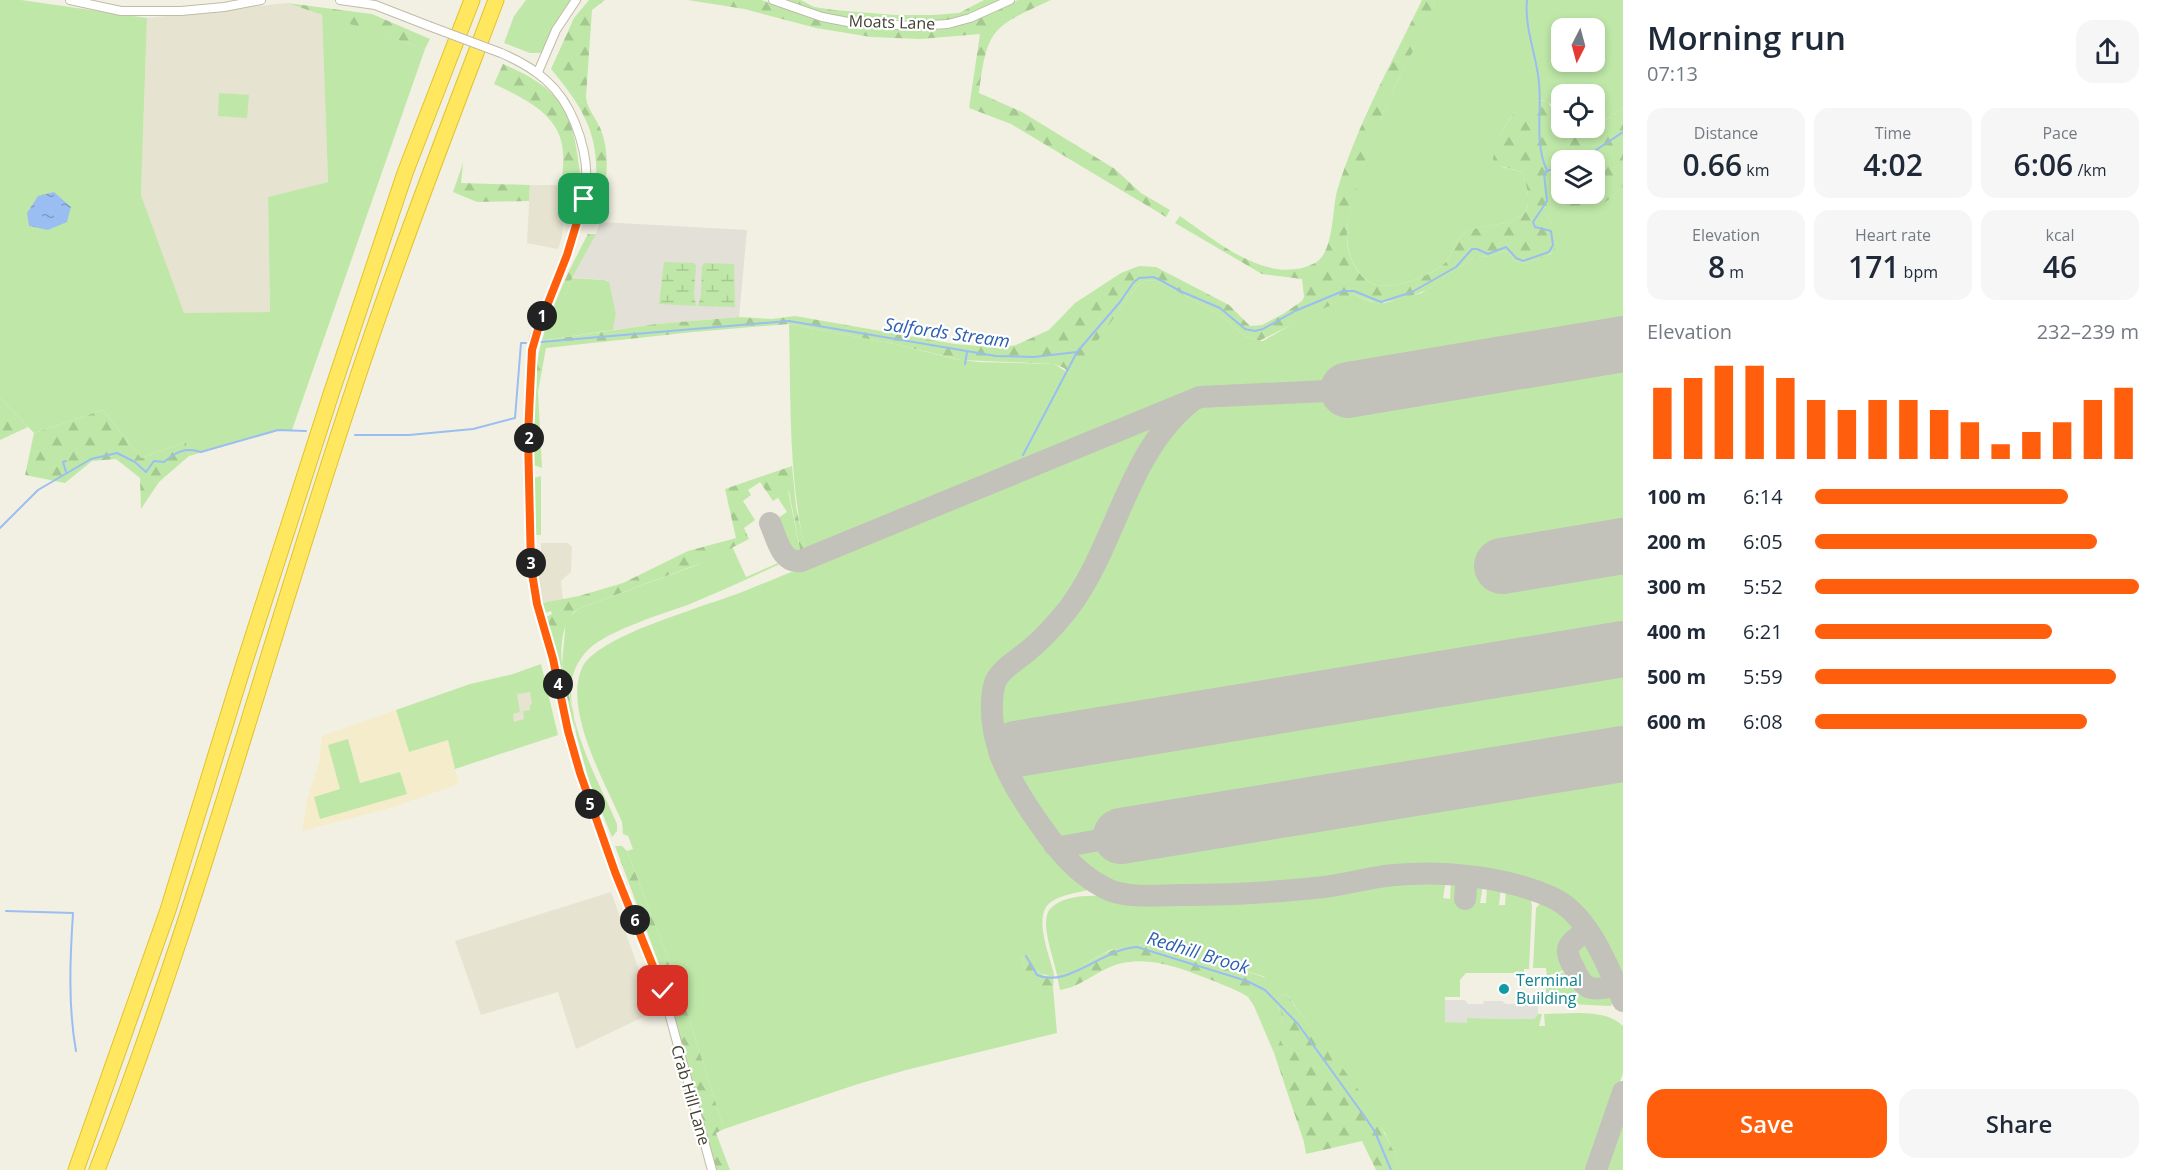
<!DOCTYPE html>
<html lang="en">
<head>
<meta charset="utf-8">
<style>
  :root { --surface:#fff; --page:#f6f6f7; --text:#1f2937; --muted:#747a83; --accent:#ff5f0c }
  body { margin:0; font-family:"Open Sans",sans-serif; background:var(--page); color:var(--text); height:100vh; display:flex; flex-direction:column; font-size:22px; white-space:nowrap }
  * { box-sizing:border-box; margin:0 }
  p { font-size:20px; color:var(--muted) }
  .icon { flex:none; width:33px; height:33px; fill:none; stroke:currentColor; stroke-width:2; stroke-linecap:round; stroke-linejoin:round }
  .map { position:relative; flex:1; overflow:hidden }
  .details { display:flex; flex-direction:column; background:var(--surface); width:540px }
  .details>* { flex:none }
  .needle { width:39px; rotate:186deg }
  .fabs { position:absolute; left:1551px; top:18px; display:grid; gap:12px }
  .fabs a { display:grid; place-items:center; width:54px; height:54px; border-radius:12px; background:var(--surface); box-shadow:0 3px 9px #0003; font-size:30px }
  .pin { position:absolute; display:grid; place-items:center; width:51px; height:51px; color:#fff; margin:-26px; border-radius:12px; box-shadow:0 3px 9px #0006 }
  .km { position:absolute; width:30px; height:30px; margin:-15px; border-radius:50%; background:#222; color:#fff; font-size:16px; line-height:30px; text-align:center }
  .round { display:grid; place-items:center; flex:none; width:63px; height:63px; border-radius:18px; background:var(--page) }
  .headline { display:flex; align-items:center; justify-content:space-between; height:102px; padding:0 24px }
  h1 { font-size:33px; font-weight:600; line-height:45px }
  .figures { display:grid; grid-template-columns:repeat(3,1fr); gap:9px; height:102px; padding:6px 24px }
  .figures div { display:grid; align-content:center; border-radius:15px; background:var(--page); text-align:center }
  .figures b { font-size:30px; font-weight:600 }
  .figures small { font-size:16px; font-weight:400 }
  .figures p { font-size:16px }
  .chart { height:168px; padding:12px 24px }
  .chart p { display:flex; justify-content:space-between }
  .chart svg { width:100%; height:108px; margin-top:6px; stroke:var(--accent); stroke-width:6 }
  .action { display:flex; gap:12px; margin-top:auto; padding:12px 24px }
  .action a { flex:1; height:69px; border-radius:18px; background:var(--accent); color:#fff; font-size:24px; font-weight:600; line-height:69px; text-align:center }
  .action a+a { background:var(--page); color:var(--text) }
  ul { padding:0 24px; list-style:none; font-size:20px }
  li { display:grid; grid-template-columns:96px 72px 1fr; align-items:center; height:45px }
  li i { height:15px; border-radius:8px; background:var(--accent) }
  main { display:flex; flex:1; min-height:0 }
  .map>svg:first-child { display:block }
</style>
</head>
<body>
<main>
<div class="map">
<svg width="1623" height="1170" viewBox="0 0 1623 1170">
  <defs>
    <pattern id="forest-firs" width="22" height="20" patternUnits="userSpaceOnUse" patternTransform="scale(1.5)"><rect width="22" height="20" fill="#bfe8a8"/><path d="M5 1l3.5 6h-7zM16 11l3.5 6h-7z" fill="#a5c891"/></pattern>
    <pattern id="wetland-marsh" width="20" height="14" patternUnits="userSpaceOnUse" patternTransform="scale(1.5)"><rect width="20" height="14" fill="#bfe8a8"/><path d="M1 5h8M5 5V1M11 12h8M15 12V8" fill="none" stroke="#a5c891"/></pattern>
    <pattern id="water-ripples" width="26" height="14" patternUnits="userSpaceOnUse" patternTransform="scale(1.5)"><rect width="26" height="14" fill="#9bbef2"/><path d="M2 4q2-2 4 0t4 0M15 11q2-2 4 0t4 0" fill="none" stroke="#809cc5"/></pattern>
  </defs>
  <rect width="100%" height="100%" fill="#f2f0e2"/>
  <path fill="#e6e3d0" d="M287,3L322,14L328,182L268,198L270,313H183L141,195L147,18Z
    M530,185H567L566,217H564L562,237L558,249L527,243Z
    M541,543H568L572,547L571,572L561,581L563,600L542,603L536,554H541Z
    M532,690L538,714L513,725L511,712L514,693Z
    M611,892L654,1012L576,1049L558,992L481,1015L455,941Z"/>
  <path fill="#f5eccb" d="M396,710L409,752L448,740L459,784L390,808L302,831L308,796L319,763L322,736Z"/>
  <path fill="#e3e0d7" d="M600,222L747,230L739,317L656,324L613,330L616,314L607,280L566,277L588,234H596Z"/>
  <path fill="#bfe8a8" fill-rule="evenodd" d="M0,0H21L147,18L141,195L184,313L270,312L268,197L328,182L322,14L425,49L292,430H278L189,456L186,442L141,458L103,410L34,433L0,398Z
    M526,0H571L551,32L542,53H530L504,43L514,16Z
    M1436,0H1623V108L1595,127L1594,94H1562V127L1551,104L1542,100C1511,105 1502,127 1494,155L1502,167L1522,172C1526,182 1532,203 1525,212C1510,229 1483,222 1465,233C1455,239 1453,254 1445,263C1432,276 1391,291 1373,284C1363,279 1357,270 1352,260C1342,239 1349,215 1355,193C1364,158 1377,124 1393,91C1407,61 1424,31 1436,0ZM1562,28H1594V62H1562Z
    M219,93L249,95L247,118L218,116Z
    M1562,128H1593L1568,139Z
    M1623,186V336L1316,386L1195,392L901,516L806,554C788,478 791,401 789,324L890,343L955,359L978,362L1054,364L1072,375L1137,286L1145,281L1157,280L1222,316L1245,336L1259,341H1263L1301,319L1353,294L1372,302L1384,303L1422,293L1473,258L1490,256L1504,251L1508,252L1516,261L1526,263L1551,254L1553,227L1548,216L1556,202C1588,216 1600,209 1623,186Z
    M572,278L605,280L609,282L616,314L613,330L546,340Z
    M1623,353V985C1610,959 1597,922 1574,904C1538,876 1447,863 1403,868C1371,872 1340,880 1309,883C1249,889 1187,892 1127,889C1067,883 979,742 1000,684C1004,673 1041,650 1051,639C1067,623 1084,596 1095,576C1120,529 1136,478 1167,435C1175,424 1184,411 1195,405C1200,402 1206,401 1213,401L1297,397L1340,399Z
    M535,381L538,392L542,468L534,465L531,415Z
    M1152,422L1157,427L1155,432L1135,465L1087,567L1068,599L1039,634L998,667L990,679L987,688V732L998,765L1046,843L1090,886L1088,890C1076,893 1061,895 1051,902C1032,915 1050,956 1054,974C1038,978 1035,969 1030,955L1022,957C1027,980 1028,985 1053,987L1057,1033L906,1070L855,1085L724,1129L679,987L627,851L633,849L628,836L623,834L622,822C605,783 563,709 582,668C593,643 662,620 688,611C709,603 731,597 752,588C865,542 977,494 1090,446L1145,423Z
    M541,476V535H536L534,531V478Z
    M788,490L801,555L795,556L778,518L787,512L778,498Z
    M732,546L746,577L778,563V565C749,578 720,592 690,604C663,614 609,630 589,649C578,659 571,674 571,690C571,734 600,784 617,824V831L612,837L590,784L576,734L574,714L562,664L566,620L578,609L697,565Z
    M541,664L558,735L455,769L448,740L409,752L396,710L470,684L513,674ZM530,692L532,704L530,705V710L523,711L524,719L514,722L513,714L520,712L517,694Z
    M348,739L360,783L400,772L407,794L320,819L314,797L340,789L328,745Z
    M1407,879L1446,881L1443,898L1450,899L1451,881L1464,882L1462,901H1468L1469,883L1483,885L1480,903H1486L1487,885L1501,888L1499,905H1505L1506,889L1530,895L1532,906L1529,969H1524V973H1466L1460,980V997H1445V1022H1467V1018L1534,1019L1538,1014H1542L1539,1026H1545L1544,1014C1567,1014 1606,1008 1623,1026V1073L1590,1170H1402L1385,1133L1286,993L1276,1000C1285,1023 1287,1032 1274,1053L1254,1006L1248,997L1265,977L1229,965L1190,959L1159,948L1138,944L1110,950L1071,971L1057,975C1054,959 1039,921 1050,909C1070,887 1121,899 1148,899C1202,900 1258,901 1312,894C1344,890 1375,882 1407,879Z
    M1543,900L1561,909L1575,925C1574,940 1558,946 1566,963L1561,965L1563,970L1556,974H1551V977H1547L1546,968H1533L1536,908Z
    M1586,942L1589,945L1606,977L1600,984L1586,980C1575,969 1563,946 1586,942Z
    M1563,972L1566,976L1571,974C1579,992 1596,995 1614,995V1003L1610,1006L1548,1003L1546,999V979H1550V988H1555L1558,975Z
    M1623,1110V1170H1604Z"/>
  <path fill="url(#forest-firs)" fill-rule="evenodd" d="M589,0H605L592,10L586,97C587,109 597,119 601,130C612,158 606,195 594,222L591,217C592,205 596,192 596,180C599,131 580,104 551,69L574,18Z
    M688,0H761L817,19L914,30L948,29L976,20L1018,0H1051C993,27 987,27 979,93L1022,112L1115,169L1141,193L1170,210L1166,217L1011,124L969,108L980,34L920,39L871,37L816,28L744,9Z
    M783,0H801L814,7L834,10L895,15H932L959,13L984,0H1002L967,17L940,21L843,17L816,12Z
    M1422,0H1436C1425,31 1407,61 1393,91C1376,126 1364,161 1354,198C1349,216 1343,237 1350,256C1355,267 1361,279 1373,284C1391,291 1432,276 1445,263C1453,254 1455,239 1465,233C1482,222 1510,229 1525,212C1532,203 1526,182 1522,172L1497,165L1493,160C1496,135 1518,92 1548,102L1568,139L1594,128L1623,108V186C1596,213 1591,215 1556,203L1548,216L1553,227L1555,249L1547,256L1526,263L1516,261L1508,252L1504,251L1490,256L1473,258L1427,290L1403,299L1376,303L1353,294L1259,341L1245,336L1222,316L1157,280L1145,281L1137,286L1072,376L1064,368L1054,364L961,360L890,343L789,324L693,332L546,348L538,392C527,352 569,270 588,234H596L572,278L547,340L656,324L739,317L772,319L795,316L955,344L1001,348L1016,345L1049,330L1075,303L1121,273L1139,266L1156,267L1229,305L1250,326L1262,325L1283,314L1302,301L1304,297L1302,279L1262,274L1175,223L1180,216C1216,241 1269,287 1315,263C1334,253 1332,210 1337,191C1357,125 1392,62 1422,0ZM1562,160H1594V194H1562Z
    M287,3L372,14L430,39L425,49Z
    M503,64C562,89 573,111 580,173H568L567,185H562C562,174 564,163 563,152C561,114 523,98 494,84Z
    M463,163L461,183L530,185L529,201L477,202L453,192Z
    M0,398L28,427L0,440Z
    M103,410L141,458L186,442L189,456L159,482L141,509L140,478L116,459L92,461L65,483L25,475L34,433Z
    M792,466L796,507L806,554L801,555L789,491L773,501L760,482L748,490L751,495L743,501L755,520L744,528L749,539L704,562L578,609C562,618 560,649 562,665C565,688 575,708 575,730L546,617L552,614L551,611L545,613L542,603L579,596L623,583L688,551L736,538L725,489Z
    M615,846H622L627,851L679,987L724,1129L716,1133L730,1170H716L658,961Z
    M1138,944L1159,948L1190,959L1229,965L1266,978L1248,997C1238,990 1225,986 1214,981C1183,969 1148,954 1115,965C1095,972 1081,987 1060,990L1057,975C1085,968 1107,946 1138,944Z
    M1031,955L1038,972L1045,976L1054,974L1053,987C1028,986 1026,979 1022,956Z
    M1286,993C1307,1025 1333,1054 1355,1085C1374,1112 1389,1140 1402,1170H1376L1362,1141L1306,1154L1304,1142L1274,1053C1286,1034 1285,1020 1276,1000Z"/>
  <path fill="url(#wetland-marsh)" d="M664,262L693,263L696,265L694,294L696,306L659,304Z
    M705,263L734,264L735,307L698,306L701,294L702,266Z"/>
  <path fill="#e2e0db" d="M1445,1000H1465L1468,1004H1484L1483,1001H1502L1506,1004H1538V1014L1534,1019L1467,1018V1023L1445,1022Z"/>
  <path fill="url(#water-ripples)" d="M54,192L71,207L67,222L48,230L29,226L27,213L38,196Z"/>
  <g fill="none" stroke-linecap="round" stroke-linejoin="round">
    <path stroke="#9bbef2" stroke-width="2" d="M1527,0C1524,28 1537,56 1539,83C1542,114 1534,142 1547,171
      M1581,160L1623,132
      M541,342L789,321L996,356L1034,357L1077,352
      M965,364L967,352
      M355,435H409L473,429L515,418L521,343H526
      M1023,455L1077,352L1120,302L1133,283L1139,278L1153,277L1158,279L1180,291L1220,308L1245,329L1255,331L1263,329L1295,311L1343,291H1354L1381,302L1412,292L1456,267L1472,249H1477L1488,254L1506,247L1516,258L1523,261L1549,252L1553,245L1551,231L1535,227L1533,222L1547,201L1544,174L1549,170L1562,169
      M66,461L63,462L66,472
      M0,528L38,490L91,459L117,453L135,462L146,472L154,461L164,462C176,452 185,447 201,452L278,430L306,431
      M6,911L73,913C70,959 68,1006 76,1051
      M1026,956L1037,975C1067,989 1104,948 1137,947L1247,981L1265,990L1298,1024L1365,1117L1375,1132L1391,1170"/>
    <path stroke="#c2c2ba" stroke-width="22" d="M1192,401C1127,452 1117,544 1069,608C1057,623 1044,638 1029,650C1019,659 1005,666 998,677C993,684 993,692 992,700C990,739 1005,772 1026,804C1047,836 1071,872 1107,889C1128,899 1160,895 1183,895C1230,895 1278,892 1324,887C1348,884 1371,877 1394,875C1443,870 1506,877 1551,897C1588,913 1608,966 1623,1001
      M770,523C777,538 781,564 801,561L1200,397L1348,390
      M1054,845L1061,847L1121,836
      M1465,899L1467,877
      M1585,927V932C1579,937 1570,941 1568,949C1567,956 1571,963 1574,968C1583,989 1591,992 1612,986L1617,988
      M1596,1170L1623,1092"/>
    <path stroke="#c2c2ba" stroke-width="56" d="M1348,390L1623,344
      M1502,566L1623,546
      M1016,749L1623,649
      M1121,836L1623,754"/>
    <g stroke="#c0bca7" stroke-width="10">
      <path id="minor" d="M70,0L121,11H181L224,7L261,0
        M340,0L375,5L429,26
        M773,0L822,17L848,22L914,26L948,24L970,18L1010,0
        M501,53C536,68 561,87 575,123C583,143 588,164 586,186C585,203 578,219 573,235C562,269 547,303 534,338L532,350L529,436L530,540L531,568L537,604L553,659L568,731L580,773L611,860L663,991L712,1170
        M538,72L556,30L576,0"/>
    </g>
    <g stroke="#e2c22c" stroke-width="17">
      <path id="motorway" d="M76,1170L168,910L244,664L331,394L405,173L472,0
        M97,1170C196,917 265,654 351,397C395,263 446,132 496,0"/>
    </g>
    <use href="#minor" stroke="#fff" stroke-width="8"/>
    <use href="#motorway" stroke="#ffe860" stroke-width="15"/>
    <g stroke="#c0bca7" stroke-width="10" stroke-linecap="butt">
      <path id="minor-bridge" d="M429,26L501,53"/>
    </g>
    <use href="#minor-bridge" stroke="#fff" stroke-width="8"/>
  </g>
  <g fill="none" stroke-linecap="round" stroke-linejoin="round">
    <g stroke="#fff" stroke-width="12">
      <path id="route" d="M584,199L567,255L539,326L532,350L528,436L531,567L537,604L553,659L568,731L580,773L615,872L663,991"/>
    </g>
    <use href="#route" stroke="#ff5f0c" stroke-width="8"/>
  </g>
  <circle fill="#0f9aa8" stroke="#fff" stroke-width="2" cx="1504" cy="989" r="6"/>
  <g text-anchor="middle" stroke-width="4.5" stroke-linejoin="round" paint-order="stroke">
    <g font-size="16" fill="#434032" stroke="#fff">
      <text transform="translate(892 22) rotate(2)" y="6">Moats Lane</text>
      <text transform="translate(691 1095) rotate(74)" y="6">Crab Hill Lane</text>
    </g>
    <g font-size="16" fill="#0d838f" stroke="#fff" text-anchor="start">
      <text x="1516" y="986">Terminal<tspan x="1516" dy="18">Building</tspan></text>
    </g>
    <g font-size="18" font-style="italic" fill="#295eb1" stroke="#fff">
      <text transform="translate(947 333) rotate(8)" y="6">Salfords Stream</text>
      <text transform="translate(1198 953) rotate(17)" y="6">Redhill Brook</text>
    </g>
  </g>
</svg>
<div class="fabs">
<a><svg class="needle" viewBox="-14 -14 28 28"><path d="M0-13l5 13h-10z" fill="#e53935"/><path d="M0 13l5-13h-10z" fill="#747a83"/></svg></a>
<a><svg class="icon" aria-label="locate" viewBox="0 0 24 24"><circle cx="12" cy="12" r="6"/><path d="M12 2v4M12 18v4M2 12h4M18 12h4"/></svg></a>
<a><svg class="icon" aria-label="layers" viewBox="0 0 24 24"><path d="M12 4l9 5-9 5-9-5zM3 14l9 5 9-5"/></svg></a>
</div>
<div class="pin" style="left:584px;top:199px;background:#1e9e55"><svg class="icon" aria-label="arrive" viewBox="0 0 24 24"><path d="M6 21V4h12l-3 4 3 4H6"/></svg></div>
<div class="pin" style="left:663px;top:991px;background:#d93025"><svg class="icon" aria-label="check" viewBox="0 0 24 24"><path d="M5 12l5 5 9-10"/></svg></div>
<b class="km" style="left:542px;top:316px">1</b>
<b class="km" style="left:529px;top:438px">2</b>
<b class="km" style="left:531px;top:563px">3</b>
<b class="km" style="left:558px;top:684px">4</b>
<b class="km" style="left:590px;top:804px">5</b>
<b class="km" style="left:635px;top:920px">6</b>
</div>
<section class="details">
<div class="headline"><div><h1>Morning run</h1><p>07:13</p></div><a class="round"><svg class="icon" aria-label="share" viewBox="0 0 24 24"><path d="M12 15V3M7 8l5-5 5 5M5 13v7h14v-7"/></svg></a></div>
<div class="figures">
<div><p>Distance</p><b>0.66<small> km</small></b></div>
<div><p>Time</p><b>4:02</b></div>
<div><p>Pace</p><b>6:06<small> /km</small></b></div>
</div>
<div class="figures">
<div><p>Elevation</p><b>8<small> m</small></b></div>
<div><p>Heart rate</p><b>171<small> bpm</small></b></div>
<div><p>kcal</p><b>46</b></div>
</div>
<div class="chart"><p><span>Elevation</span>232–239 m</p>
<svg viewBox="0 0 160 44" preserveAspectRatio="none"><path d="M5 44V15M15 44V11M25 44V6M35 44V6M45 44V11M55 44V20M65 44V24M75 44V20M85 44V20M95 44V24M105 44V29M115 44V38M125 44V33M135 44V29M145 44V20M155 44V15"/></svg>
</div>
<ul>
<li><b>100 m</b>6:14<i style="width:78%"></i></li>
<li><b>200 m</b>6:05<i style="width:87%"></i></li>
<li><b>300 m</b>5:52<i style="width:100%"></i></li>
<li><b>400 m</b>6:21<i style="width:73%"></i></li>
<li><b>500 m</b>5:59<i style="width:93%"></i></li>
<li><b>600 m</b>6:08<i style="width:84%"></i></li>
</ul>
<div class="action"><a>Save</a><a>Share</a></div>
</section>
</main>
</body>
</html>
